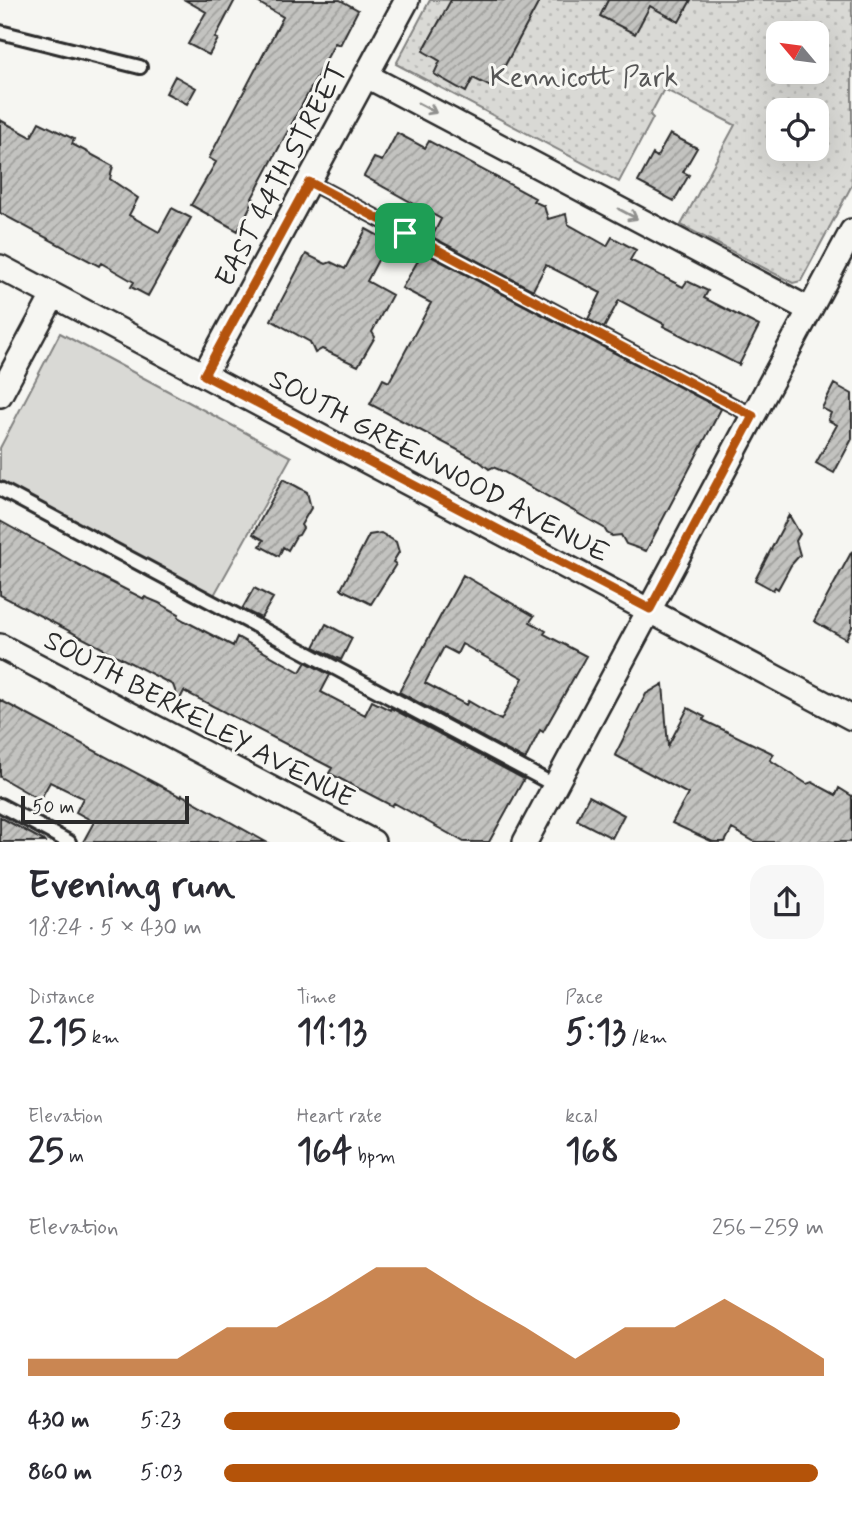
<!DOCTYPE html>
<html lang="en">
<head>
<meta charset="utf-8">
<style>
  :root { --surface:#fff; --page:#f7f7f7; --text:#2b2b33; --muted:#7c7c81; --accent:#b45309 }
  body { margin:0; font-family:Mynerve,sans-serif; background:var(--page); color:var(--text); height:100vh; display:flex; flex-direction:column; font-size:26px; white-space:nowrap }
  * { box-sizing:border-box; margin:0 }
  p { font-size:23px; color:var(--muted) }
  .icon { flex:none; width:38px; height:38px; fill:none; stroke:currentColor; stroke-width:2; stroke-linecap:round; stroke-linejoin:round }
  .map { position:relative; height:842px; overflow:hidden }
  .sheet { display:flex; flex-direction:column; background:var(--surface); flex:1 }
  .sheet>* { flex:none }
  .needle { width:46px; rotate:299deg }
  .controls { position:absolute; left:766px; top:21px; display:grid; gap:14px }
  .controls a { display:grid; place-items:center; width:63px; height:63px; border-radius:14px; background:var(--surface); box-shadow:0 7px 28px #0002; font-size:35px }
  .scale { position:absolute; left:21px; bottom:18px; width:168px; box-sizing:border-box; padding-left:7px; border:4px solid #2b2b2b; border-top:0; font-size:19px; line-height:24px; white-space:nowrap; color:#2b2b2b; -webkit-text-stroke:5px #f6f6f2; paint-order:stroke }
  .pin { position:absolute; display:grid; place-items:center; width:60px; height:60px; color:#fff; margin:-30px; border-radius:14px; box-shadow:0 4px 10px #0006 }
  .round { display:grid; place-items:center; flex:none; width:74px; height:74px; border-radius:21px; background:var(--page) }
  .head { display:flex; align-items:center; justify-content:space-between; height:119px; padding:0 28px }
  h1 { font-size:38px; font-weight:800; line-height:52px }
  .figures { display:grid; grid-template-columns:repeat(3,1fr); gap:10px; height:119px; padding:7px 28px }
  .figures div { display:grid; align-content:center }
  .figures b { font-size:35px; font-weight:800 }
  .figures small { font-size:19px; font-weight:400 }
  .figures p { font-size:19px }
  .chart { height:196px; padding:14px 28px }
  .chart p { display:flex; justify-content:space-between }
  .chart svg { width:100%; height:126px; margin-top:7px; fill:var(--accent); opacity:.7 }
  ul { padding:0 28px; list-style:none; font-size:23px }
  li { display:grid; grid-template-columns:112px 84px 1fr; align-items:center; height:52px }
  li i { height:18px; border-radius:9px; background:var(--accent) }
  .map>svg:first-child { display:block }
</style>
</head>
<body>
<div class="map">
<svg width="852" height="842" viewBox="0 0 852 842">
  <defs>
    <pattern id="park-dots" width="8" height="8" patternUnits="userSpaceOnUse" patternTransform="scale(1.75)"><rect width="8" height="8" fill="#d9d9d5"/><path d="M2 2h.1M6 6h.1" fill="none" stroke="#babab7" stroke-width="1.8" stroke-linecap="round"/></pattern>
    <pattern id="building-hatch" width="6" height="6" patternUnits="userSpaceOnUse" patternTransform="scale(1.75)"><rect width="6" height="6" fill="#c3c3c0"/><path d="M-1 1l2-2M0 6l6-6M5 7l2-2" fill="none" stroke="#9f9f9c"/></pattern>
  </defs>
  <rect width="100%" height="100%" fill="#f6f6f2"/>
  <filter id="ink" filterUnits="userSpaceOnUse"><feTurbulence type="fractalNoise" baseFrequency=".0143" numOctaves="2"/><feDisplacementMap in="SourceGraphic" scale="14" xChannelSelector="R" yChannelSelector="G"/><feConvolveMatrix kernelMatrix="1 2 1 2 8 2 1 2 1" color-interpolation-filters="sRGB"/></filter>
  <g filter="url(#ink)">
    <path fill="#d9d9d5" stroke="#828280" stroke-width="2" d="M60,333L291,457L213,597L0,481V448Z"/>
    <path fill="url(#park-dots)" stroke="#828280" stroke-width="2" fill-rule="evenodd" d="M430,0H852V185L801,281L793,283L681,225L735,125L664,89L650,115L653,118L619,182L396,64ZM779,33H817V72H779ZM779,110H817V149H779Z"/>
    <path fill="url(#building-hatch)" stroke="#2b2b2b" stroke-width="2" fill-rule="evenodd" d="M185,0H235L215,38L218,39L209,55L188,44L206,12Z
      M254,0H340L358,10L340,45L335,43L252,198L254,199L238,231L191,205L216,162L209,158L283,17Z
      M451,0H540L493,88L473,78L466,92L434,74L440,61L423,51Z
      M608,0H691L679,22L650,6L635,34L600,16Z
      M175,76L196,88L187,104L166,93Z
      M0,120L31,137L39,122L74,139L72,144L113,166L110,179L138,198L129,215L159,232L172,208L191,218L148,296L131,287L134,282L101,263L99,266L0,213Z
      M397,133L425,148L429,141L535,198L533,201L544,206L548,219L566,214L568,224L607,246L612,237L636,250L630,260L683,287L687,281L708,291L704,298L759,326L739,365L663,326L664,324L619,300L604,328L588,319L601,293L546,265L533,290L432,237L441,219L364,176L374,158L382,161Z
      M670,134L697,148L683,172L689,175L674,201L638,182L653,154L657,157Z
      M366,229L388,241L367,281L392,295L372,332L375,337L358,366L322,349L315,353L310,342L271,320L306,254L326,264L331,262L345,269Z
      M423,252L721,409L646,551L626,544L621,535L612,536L607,533L604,528L502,471L493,467L489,469L479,461L370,404L383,379L389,382L431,303L402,288Z
      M834,384L852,394V439L834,473L816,463L837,425L828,420L831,413L822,408Z
      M283,479L307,492L311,508L301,525L303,528L299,535L296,536L288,550L283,547L279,556L260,546L264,540L253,534Z
      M789,515L800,534L796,541L800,555L791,565L778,589L775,587L773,590L755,580Z
      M0,521L99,576L144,599L145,597L159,603L179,614L178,617L185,621L233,646L237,637L300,672L306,662L330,675L321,692L365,715L372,701L390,710L391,708L524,779L489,842H464L394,803L392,806L329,773L332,768L184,691L179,701L173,685L0,595Z
      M381,533L396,542L399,552L393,562L396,564L371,604L341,589L369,535Z
      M852,551V627L846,639L814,621Z
      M463,575L534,616L530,622L546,631L544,634L586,656L543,732L540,730L525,760L399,692ZM462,644L523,678L501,720L468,701L466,705L425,683L444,647L457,654Z
      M254,588L273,598L261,618L242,609Z
      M326,624L352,638L341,660L314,647Z
      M663,684L668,746L688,708L705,717L703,720L774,754L770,760L807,784L812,782L836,795L839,788L852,796V842H755L732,829L725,842H713L672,823L688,794L615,755L646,694Z
      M0,700L181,797L182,795L266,842H83L94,822L76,812L83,798L50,782L40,800L0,777Z
      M589,796L624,815L612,838L577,820Z
      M0,817L46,842H0Z"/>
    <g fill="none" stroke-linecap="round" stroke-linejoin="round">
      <g stroke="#2b2b2b" stroke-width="18">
        <path id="service" d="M0,32L140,67
          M309,182L753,416
          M0,489L556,786
          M0,805L69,842"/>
      </g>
      <g stroke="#2b2b2b" stroke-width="28">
        <path id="minor" d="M367,76L810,310
          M0,267L852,718
          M204,375L407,0
          M0,395L53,296
          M0,646L373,842
          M525,842L852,231"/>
      </g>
      <use href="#service" stroke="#f6f6f2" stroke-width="12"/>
      <use href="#minor" stroke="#f6f6f2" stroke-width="23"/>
    </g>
    <defs><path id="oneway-shaft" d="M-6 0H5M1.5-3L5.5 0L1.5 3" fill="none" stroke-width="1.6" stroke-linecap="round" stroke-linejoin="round" transform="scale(1.75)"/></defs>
    <g stroke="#90908e">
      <use href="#oneway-shaft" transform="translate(427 108) rotate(28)"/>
      <use href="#oneway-shaft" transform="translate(628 214) rotate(28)"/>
    </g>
  </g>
  <g fill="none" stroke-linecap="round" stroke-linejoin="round" filter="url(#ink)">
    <g stroke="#fff" stroke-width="14">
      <path id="route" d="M309,182L753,416L650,609L204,375Z"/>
    </g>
    <use href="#route" stroke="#b45309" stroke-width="9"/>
  </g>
  <g text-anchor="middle" stroke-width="6" stroke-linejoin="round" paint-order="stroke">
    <g font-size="28" fill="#565656" stroke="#f6f6f2">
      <text x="584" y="86">Kennicott Park</text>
    </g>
    <g font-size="28" fill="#2b2b2b" stroke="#f6f6f2">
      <text transform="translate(280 174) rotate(-62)" y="10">EAST 44TH STREET</text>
      <text transform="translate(440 465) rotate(28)" y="10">SOUTH GREENWOOD AVENUE</text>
      <text transform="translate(200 718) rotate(28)" y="10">SOUTH BERKELEY AVENUE</text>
    </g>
  </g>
</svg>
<div class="controls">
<a><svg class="needle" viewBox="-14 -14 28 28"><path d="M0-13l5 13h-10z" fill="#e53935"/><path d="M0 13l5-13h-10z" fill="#7c7c81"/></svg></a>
<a><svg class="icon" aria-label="locate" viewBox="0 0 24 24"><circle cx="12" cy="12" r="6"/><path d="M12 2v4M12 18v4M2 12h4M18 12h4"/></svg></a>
</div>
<div class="scale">50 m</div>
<div class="pin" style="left:405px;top:233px;background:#1e9e55"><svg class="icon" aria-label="arrive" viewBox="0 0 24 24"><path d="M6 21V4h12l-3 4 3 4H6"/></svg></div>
</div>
<section class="sheet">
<div class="head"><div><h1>Evening run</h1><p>18:24 · 5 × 430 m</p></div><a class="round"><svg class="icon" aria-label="share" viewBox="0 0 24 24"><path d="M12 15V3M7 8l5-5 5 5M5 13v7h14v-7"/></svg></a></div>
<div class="figures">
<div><p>Distance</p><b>2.15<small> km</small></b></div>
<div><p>Time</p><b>11:13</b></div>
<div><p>Pace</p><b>5:13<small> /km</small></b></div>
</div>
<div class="figures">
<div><p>Elevation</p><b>25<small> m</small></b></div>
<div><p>Heart rate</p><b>164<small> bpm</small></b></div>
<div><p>kcal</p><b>168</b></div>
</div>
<div class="chart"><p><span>Elevation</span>256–259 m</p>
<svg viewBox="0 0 160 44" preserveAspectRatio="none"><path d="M0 44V38L10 38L20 38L30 38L40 27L50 27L60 17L70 6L80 6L90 17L100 27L110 38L120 27L130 27L140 17L150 27L160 38V44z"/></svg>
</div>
<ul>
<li><b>430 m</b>5:23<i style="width:76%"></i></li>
<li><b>860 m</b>5:03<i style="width:99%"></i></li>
</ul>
</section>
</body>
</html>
